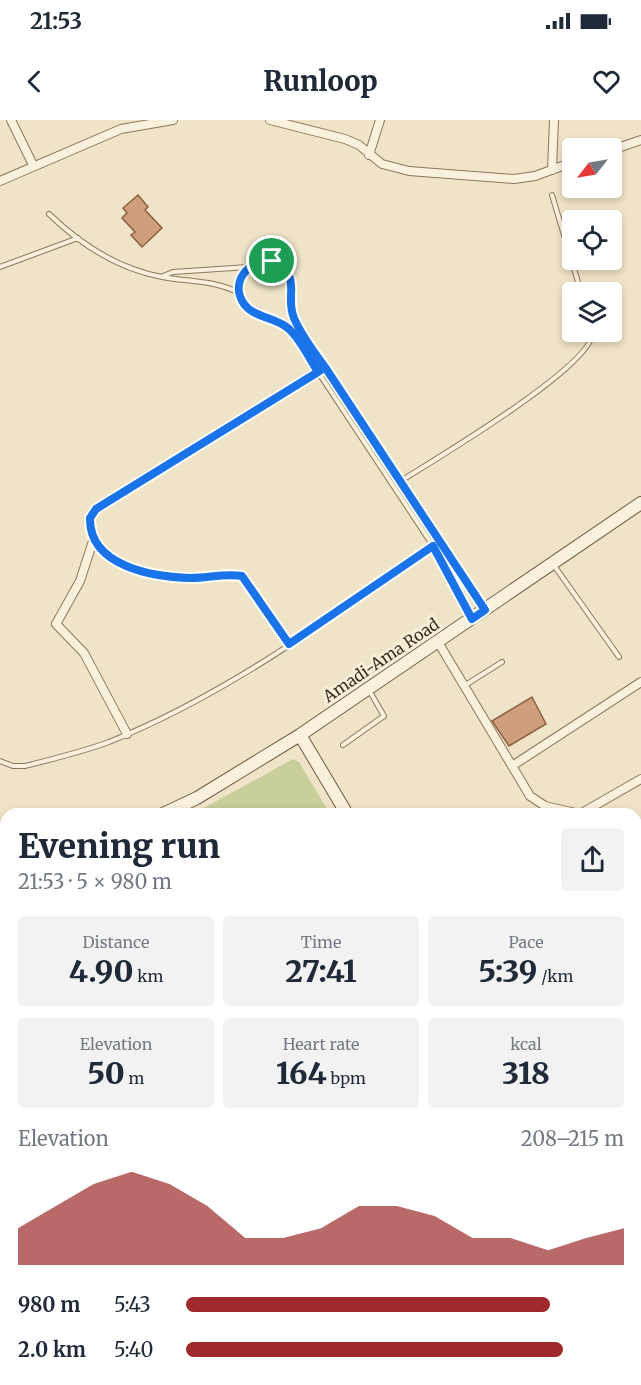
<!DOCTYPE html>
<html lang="en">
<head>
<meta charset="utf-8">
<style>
  :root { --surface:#fff; --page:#f2f2f3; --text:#1f2937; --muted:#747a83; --accent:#9e2a2b }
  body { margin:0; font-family:Merriweather,serif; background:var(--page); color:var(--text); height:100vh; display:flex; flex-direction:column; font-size:22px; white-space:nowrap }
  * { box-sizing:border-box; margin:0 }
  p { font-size:20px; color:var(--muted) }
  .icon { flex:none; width:33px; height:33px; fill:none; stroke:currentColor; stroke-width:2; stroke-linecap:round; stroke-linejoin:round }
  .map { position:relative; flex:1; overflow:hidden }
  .panel { position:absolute; left:0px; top:688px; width:642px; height:578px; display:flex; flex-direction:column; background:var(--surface); border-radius:18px 18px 0 0; box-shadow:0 3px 9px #0003 }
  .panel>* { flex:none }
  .needle { width:39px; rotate:239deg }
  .tools { position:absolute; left:562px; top:18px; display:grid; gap:12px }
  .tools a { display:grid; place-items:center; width:60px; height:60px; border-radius:6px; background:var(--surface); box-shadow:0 3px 9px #0003; font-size:30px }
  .pin { position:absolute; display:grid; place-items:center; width:51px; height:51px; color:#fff; margin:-26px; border:3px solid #fff; border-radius:50%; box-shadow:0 2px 6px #0007 }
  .round { display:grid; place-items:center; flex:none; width:63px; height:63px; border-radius:6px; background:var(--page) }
  .head { display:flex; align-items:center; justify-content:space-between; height:102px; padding:0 18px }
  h1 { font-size:33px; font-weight:800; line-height:45px }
  .figures { display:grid; grid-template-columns:repeat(3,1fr); gap:9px; height:102px; padding:6px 18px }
  .figures div { display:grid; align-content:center; border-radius:6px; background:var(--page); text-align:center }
  .figures b { font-size:30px; font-weight:800 }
  .figures small { font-size:16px; font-weight:400 }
  .figures p { font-size:16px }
  .chart { height:168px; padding:12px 18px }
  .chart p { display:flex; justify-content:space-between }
  .chart svg { width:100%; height:108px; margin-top:6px; fill:var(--accent); opacity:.7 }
  ul { padding:0 18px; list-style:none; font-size:20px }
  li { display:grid; grid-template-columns:96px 72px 1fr; align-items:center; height:45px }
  li i { height:15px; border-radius:8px; background:var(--accent) }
  .status { display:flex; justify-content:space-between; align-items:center; height:42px; padding:0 30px; background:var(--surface); direction:ltr }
  .status svg { height:16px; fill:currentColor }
  header { display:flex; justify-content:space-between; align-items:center; height:78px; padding:0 18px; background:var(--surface); font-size:27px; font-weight:800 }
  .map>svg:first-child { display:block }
</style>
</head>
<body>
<div class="status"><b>21:53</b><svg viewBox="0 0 49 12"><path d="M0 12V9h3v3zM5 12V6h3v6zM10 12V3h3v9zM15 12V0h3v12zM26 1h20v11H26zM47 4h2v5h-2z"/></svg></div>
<header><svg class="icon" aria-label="back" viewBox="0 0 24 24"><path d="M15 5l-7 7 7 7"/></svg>Runloop<svg class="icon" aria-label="heart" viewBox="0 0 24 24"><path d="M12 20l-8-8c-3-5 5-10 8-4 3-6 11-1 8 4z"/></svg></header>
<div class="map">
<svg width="641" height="1265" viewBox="0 0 641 1265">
  <rect width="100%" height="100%" fill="#f0e4c8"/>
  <path fill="#c9cf9b" d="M293,639L299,642L330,694H193Z
    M6,760V1161L0,1163V761Z
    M6,1199V1260H343L335,1265H2L0,1200Z"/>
  <path fill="#cf9f7d" stroke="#8d5f41" stroke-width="1.5" d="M138,75L148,87L145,90L162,108L142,127L131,115L135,112L122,98L127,93L123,88Z
    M532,577L546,604L509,626L492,601Z"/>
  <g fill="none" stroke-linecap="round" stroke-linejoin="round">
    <g stroke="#8d765c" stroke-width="6">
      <path id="lane" d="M552,75L581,172
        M49,94C80,124 119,149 162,157C188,162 215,160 239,173
        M0,147L78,118
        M163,156L173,152L248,147
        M401,361C432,341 597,244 592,212
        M553,444L619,537
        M470,495L433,426L293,214C279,199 267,201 252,192C233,179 238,156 253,143C302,126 287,183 297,204L483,487
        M289,524L242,456C225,453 208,458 191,458C154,457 88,447 90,398L96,389L325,247
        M464,566L502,542
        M343,625L384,596L369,570
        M0,641L13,646H25C53,639 82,632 109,622C229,574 336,494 441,421
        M636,1164L641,1160
        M460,1260L462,1265
        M487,1265L495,1260"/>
    </g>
    <g stroke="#8d765c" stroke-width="10">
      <path id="street" d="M11,0L33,45
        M270,0L345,19L359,25L382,44L409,51L514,59L535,56L573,42
        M612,30L641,20
        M369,35L380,0
        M552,50L554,0
        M0,61L121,9L173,0
        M94,418L80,461L56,504L84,533L127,614
        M438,522L530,676L545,686L580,694
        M512,646L641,562
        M580,694L641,659
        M636,768L641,764
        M636,872L641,869
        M0,1182L6,1180"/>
    </g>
    <g stroke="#6f573f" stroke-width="14">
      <path id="secondary" d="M300,615L347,694
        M163,694L197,678L300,615L641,383
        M0,746L6,745
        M636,1075L641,1078"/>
    </g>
    <use href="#lane" stroke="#faf1dc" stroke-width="4"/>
    <use href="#street" stroke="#faf1dc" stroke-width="8"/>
    <use href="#secondary" stroke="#faf1dc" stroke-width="12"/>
  </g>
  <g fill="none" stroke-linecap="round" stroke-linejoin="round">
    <g stroke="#fff" stroke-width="12">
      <path id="route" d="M272,141C304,157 284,175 294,198C301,215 314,232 325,247L318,252L96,389L90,398C89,447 154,457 191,458C208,458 225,453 242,456L289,524L433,426L472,499L485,490L325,247L318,252C309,238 301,220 289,209C276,197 254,198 244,184C229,162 249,139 272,141"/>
    </g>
    <use href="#route" stroke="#1a73e8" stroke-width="8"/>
  </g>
  <g text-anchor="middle" stroke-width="6" stroke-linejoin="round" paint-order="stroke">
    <g font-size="16" fill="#3d2e20" stroke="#f7eed8">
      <text transform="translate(381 540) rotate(-34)" y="6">Amadi-Ama Road</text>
    </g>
  </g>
</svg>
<div class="tools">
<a><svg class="needle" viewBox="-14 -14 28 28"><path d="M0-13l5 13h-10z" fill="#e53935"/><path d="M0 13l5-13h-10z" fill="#747a83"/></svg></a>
<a><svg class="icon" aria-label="locate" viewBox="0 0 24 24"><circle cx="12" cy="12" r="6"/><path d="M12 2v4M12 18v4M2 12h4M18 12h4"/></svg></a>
<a><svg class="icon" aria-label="layers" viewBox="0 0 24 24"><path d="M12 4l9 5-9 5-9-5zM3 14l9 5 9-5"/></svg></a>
</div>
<div class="pin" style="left:272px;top:141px;background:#1e9e55"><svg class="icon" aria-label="arrive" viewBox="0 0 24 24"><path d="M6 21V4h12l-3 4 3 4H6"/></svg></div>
<section class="panel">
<div class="head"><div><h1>Evening run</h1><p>21:53 · 5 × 980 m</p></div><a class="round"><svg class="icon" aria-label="share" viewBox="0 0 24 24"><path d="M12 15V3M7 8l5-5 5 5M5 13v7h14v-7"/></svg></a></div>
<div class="figures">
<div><p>Distance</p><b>4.90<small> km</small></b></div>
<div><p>Time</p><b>27:41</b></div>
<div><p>Pace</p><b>5:39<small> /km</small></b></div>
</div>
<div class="figures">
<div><p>Elevation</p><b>50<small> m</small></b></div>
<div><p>Heart rate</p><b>164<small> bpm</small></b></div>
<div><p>kcal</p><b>318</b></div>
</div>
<div class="chart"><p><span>Elevation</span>208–215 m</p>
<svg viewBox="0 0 160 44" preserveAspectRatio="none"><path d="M0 44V29L10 20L20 11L30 6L40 11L50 20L60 33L70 33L80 29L90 20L100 20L110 24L120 33L130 33L140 38L150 33L160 29V44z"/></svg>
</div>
<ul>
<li><b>980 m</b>5:43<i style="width:83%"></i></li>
<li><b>2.0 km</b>5:40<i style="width:86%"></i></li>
</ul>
</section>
</div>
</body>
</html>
